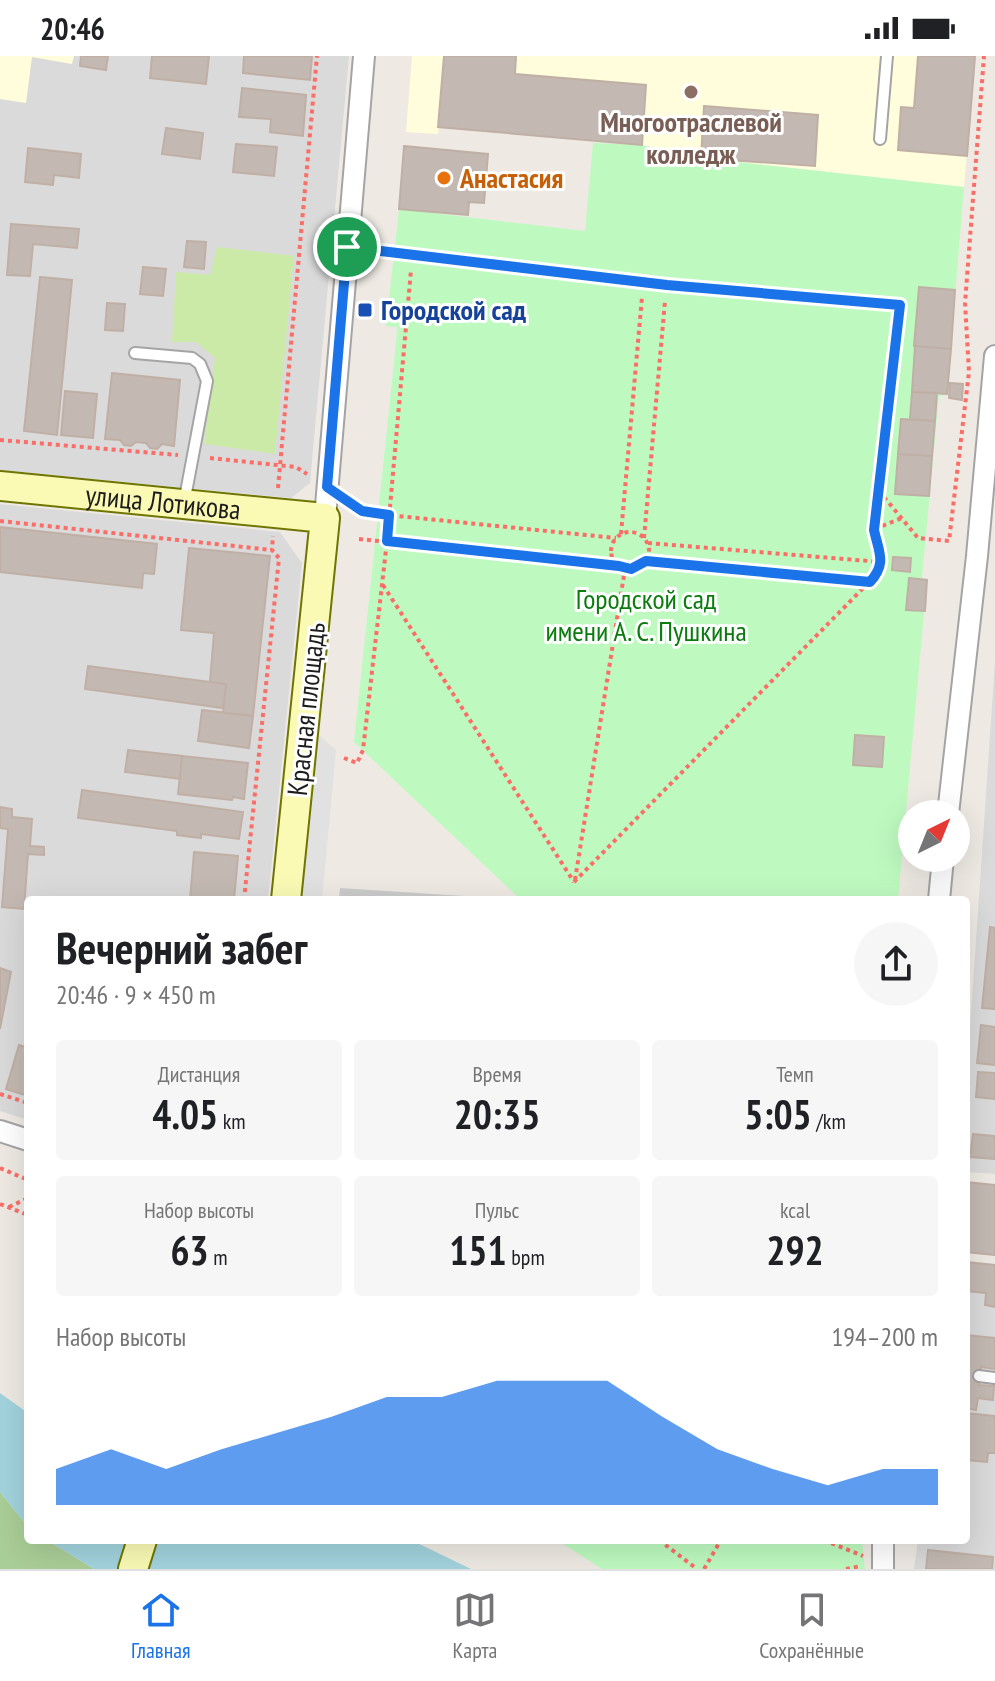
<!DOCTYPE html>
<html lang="ru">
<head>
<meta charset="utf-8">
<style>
  :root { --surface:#fff; --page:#f6f6f6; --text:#202124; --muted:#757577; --line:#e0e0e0; --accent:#1a73e8 }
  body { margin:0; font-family:"PT Sans Narrow",sans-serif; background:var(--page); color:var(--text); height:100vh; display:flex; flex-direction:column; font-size:30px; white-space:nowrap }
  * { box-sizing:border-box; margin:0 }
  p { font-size:26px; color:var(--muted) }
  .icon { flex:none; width:44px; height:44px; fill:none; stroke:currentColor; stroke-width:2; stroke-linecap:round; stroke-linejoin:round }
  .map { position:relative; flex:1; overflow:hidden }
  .sheet { position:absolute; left:24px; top:840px; width:946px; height:648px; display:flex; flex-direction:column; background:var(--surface); border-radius:8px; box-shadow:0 8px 32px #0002 }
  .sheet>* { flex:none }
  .needle { width:52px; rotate:43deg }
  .fabs { position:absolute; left:898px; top:744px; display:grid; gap:16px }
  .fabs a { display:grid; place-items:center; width:72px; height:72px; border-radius:50%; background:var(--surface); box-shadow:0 8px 32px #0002; font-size:40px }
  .pin { position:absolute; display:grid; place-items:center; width:68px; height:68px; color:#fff; margin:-34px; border:4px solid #fff; border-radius:50%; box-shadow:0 2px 8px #0007 }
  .round { display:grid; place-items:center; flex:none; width:84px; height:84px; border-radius:42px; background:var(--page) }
  .headline { display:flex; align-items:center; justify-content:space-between; height:136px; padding:0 32px }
  h1 { font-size:44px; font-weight:600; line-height:60px }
  .metrics { display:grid; grid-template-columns:repeat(3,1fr); gap:12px; height:136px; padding:8px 32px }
  .metrics div { display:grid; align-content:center; border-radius:8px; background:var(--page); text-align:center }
  .metrics b { font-size:40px; font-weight:600 }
  .metrics small { font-size:22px; font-weight:400 }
  .metrics p { font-size:22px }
  .chart { height:224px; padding:16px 32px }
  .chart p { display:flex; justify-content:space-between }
  .chart svg { width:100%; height:144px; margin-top:8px; fill:var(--accent); opacity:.7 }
  .status { display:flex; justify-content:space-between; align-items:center; height:56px; padding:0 40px; background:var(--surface); direction:ltr }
  .status svg { height:22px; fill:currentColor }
  .menu { display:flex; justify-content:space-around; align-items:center; height:112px; border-top:2px solid var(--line); background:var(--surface); font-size:22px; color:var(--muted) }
  .menu a { display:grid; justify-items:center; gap:4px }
  .menu .current { color:var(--accent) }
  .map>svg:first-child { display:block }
</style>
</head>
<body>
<div class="status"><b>20:46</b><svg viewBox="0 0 49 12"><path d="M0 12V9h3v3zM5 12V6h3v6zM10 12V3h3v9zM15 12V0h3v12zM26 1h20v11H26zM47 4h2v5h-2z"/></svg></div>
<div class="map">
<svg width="995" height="1513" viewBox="0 0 995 1513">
  <rect width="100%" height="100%" fill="#eeeae3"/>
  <path fill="#dbdada" d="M0,0H349L310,427L291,442L0,414Z
    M0,448L280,476L302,507L268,844H28V1064L0,1055Z
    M995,606V1118L966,1116V1030Z
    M966,1205L995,1208V1513H914L918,1484H966Z"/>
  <path fill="#fffddb" d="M0,0H74L72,8L32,1L26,47L0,43Z
    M412,0H975L964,131L701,102L642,89L439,71L438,78L406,76Z"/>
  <path fill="#cbcbcb" d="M340,832L526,844H339Z"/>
  <path fill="#cceaa7" d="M217,191L294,200L275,398L204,388L215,302L196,286H172L176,216L210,219Z"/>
  <path fill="#aace97" d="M0,1436L28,1471V1484H47L94,1513H0Z"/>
  <path fill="#befac0" d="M593,87L642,89L701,102L964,131L947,338L939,340L922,522L927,524L898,844L520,843L354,686L396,287L397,271L386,270L399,153L585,175Z
    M557,1484H862L865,1513H602Z"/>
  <path fill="#e1e1e1" d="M305,667L336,694L322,844H286Z"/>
  <path fill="#a2d3dd" d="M0,1337L28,1357V1471L0,1436Z
    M47,1484H411L471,1513H94Z"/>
  <path fill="#c3b9b2" stroke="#c0afa5" stroke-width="2" d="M81,0H108L106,14L80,10Z
    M152,0H209L206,28L150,22Z
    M244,0H312L310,24L243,17Z
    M444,0H516L515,18L646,29L642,89L438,71Z
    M918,0H975L967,100L898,94L901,51L914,52Z
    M242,32L306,39L303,80L270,76L271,63L239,61Z
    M704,50L818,59L815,110L701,102Z
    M166,72L203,77L200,103L162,98Z
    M236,88L277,91L274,120L233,116Z
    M404,90L488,98L484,147L469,146L468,159L399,153Z
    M28,92L81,98L79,122L54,119L53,129L25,126Z
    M11,168L79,173L77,192L33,188L30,220L7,219Z
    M187,185L206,186L204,213L184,211Z
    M143,211L166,213L163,240L140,238Z
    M40,221L72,224L57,379L24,375Z
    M919,231L955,234L951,293L914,290Z
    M107,247L125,248L123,275L105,274Z
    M915,290L951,293L947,338L912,336Z
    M112,317L180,324L174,390L162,388L157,393L150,392L146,387L136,386L131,390L124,389L120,384L105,383Z
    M950,327L963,328L962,344L949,342Z
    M65,335L97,338L93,382L61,379Z
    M912,336L937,337L935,365L910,363Z
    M901,363L935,365L932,400L898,398Z
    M898,398L932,400L929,440L895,438Z
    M0,471L157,488L154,518L143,517L142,532L0,516Z
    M189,492L270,500L253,660L223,657L226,628L210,626L214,577L181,574Z
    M893,501L911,502L910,516L892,514Z
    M909,522L927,524L925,555L906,554Z
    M88,610L226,628L223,652L85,633Z
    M202,654L253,660L249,692L198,685Z
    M855,679L884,681L882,711L853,709Z
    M128,694L182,700L180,723L125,716Z
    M182,700L248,707L244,743L233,741L232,744L178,738Z
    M82,734L243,756L239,783L201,778V782L177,779V775L78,762Z
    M0,751L12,753V761L32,763L30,790L44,791V799L28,798L24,853L2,851L8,773L0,772Z
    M194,796L238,800L234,844H190Z
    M990,871L995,872V953L982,952Z
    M0,912L11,916L0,973Z
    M981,969L995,971V1009L977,1007Z
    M19,989L28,992V1040L6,1033Z
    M978,1016L995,1017V1043L976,1041Z
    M973,1078L995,1080V1103L970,1101Z
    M966,1126L995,1129V1199L966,1196Z
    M966,1206L995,1209V1251L985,1249L986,1237L966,1235Z
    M966,1279L995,1282V1313L981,1311L979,1329L994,1330L993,1344L978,1342L976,1354L966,1352Z
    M966,1357L995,1360V1397H988L987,1406L966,1404Z
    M928,1494L993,1501L992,1513H926Z"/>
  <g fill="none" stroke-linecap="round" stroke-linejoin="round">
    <g stroke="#a4a4a4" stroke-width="14">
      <path id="service" d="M880,83L887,0
        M347,191L667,229
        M135,297L192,302L200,308L207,325L184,447
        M979,1320L995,1322"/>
    </g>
    <g stroke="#a4a4a4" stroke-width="24">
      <path id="minor" d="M325,462L364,0
        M948,758L977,500L995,300
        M939,844L943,802
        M0,1075L28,1084
        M883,1513V1484"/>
    </g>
    <g stroke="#6f7503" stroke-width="32">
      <g id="secondary">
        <path id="s1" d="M0,430L325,462L286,844"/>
        <path d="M133,1513L142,1484"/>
      </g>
    </g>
    <path stroke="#fb6e67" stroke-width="4" stroke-dasharray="4 4" stroke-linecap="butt" d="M0,384L178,399
      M210,402L296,411L307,418
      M278,432L317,0
      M879,435L918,482L949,485L969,316L965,247L984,0
      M347,445L362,455L378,458L616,482
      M0,465L272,494
      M875,473L902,462
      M611 495a19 19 0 1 1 38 0a19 19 0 1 1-38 0Z
      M621,478L642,241
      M644,482L665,245
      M359,483L619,510
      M648,487L881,506
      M646,505L870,526
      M383,529L574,826
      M344,702L357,707L363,694L387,485L411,214
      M575,824L625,513
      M574,826L880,515L881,506L874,474L900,249L684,231
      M244,844L279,502L272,494L273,480
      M0,1038L28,1047
      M0,1112L28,1124
      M0,1148L28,1159
      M9,1151L28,1142
      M659,1484L697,1513
      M824,1484L863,1500
      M704,1513L721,1484
      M846,1513L861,1510"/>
    <use href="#service" stroke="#fff" stroke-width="10"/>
    <use href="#minor" stroke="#fff" stroke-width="20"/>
    <use href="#secondary" stroke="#fafab5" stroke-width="28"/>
  </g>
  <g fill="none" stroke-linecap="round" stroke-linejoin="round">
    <g stroke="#fff" stroke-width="16">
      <path id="route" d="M347,191L667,229L900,249L874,474C879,497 887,507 870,526L646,505L631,513L619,510L387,485L389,459L362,455L327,431Z"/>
    </g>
    <use href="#route" stroke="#1a73e8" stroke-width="10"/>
  </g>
  <circle fill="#8d6e63" stroke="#fff" stroke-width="3" cx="691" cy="36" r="8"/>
  <circle fill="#e8710a" stroke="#fff" stroke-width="3" cx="444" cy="122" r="8"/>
  <rect fill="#1a4fb4" stroke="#fff" stroke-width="3" x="357" y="246" width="16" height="16" rx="4"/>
  <g text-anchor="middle" stroke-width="6" stroke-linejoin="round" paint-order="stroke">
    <g font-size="28" font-weight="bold" fill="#785e54" stroke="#fff">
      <text x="691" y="76">Многоотраслевой<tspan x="691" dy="32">колледж</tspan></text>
    </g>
    <g font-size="28" font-weight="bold" fill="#c56008" stroke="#fff" text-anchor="start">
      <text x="460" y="132">Анастасия</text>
    </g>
    <g font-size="28" font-weight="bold" fill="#164399" stroke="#fff" text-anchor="start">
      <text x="381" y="264">Городской сад</text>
    </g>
    <g font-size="28" fill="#1d1d1d" stroke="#fff">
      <text dy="10" stroke="none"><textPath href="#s1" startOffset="164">улица Лотикова</textPath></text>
      <text transform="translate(306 653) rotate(-84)" y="10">Красная площадь</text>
    </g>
    <g font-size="28" fill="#0a7c0d" stroke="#fff">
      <text x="646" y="553">Городской сад<tspan x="646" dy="32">имени А. С. Пушкина</tspan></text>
    </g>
  </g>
</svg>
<div class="fabs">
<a><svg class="needle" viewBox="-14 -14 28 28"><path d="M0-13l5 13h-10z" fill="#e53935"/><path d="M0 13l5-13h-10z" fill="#757577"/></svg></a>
</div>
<div class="pin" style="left:347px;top:191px;background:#1e9e55"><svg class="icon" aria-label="arrive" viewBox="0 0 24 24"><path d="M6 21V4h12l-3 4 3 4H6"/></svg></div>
<section class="sheet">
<div class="headline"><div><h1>Вечерний забег</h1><p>20:46 · 9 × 450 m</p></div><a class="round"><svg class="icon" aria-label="share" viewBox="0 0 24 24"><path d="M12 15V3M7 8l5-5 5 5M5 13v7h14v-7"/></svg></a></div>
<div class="metrics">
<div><p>Дистанция</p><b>4.05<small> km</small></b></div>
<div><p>Время</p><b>20:35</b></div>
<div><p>Темп</p><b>5:05<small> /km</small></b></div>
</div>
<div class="metrics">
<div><p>Набор высоты</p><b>63<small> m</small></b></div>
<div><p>Пульс</p><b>151<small> bpm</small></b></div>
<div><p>kcal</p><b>292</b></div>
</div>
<div class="chart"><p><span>Набор высоты</span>194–200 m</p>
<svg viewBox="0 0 160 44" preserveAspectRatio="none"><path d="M0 44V33L10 27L20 33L30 27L40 22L50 17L60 11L70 11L80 6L90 6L100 6L110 17L120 27L130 33L140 38L150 33L160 33V44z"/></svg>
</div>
</section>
</div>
<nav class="menu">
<a class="current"><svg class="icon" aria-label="home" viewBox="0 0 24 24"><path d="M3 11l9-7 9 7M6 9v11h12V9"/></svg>Главная</a>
<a><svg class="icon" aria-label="map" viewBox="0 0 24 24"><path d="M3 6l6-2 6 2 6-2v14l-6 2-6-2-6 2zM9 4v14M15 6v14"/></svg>Карта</a>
<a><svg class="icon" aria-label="saved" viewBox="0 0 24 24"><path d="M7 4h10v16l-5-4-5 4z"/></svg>Сохранённые</a>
</nav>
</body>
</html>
